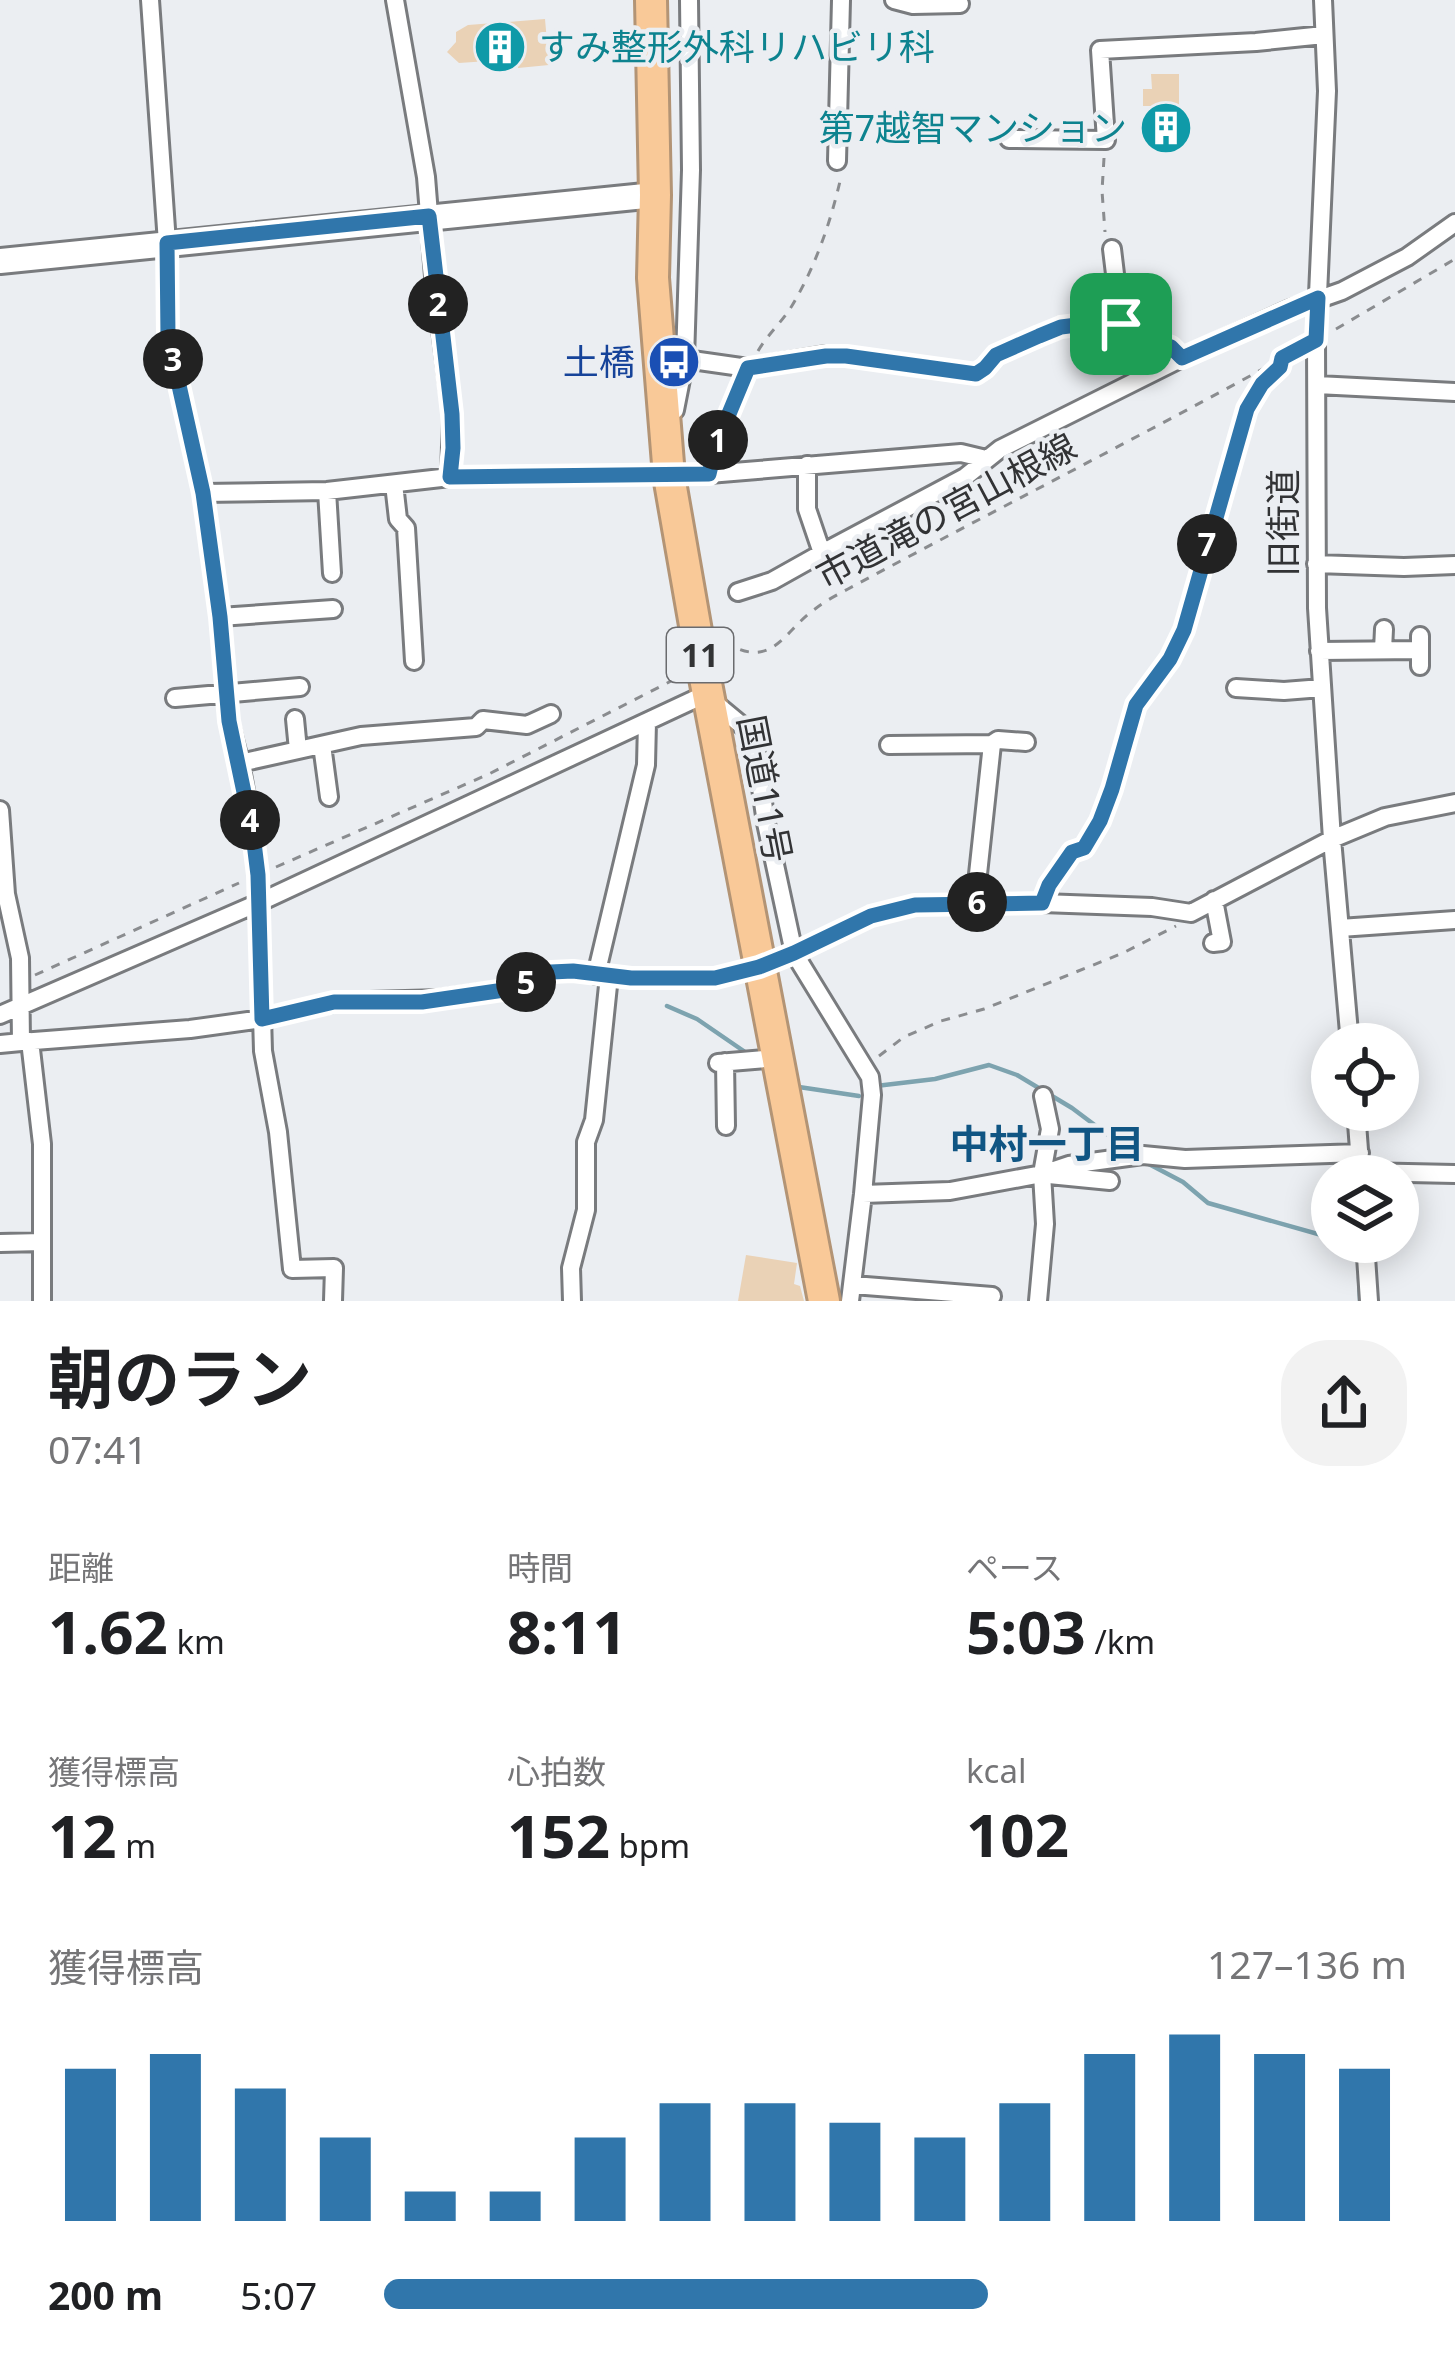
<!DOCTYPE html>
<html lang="ja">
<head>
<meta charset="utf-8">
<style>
  :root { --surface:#fff; --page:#f2f2f2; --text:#202124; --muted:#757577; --accent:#3076ab }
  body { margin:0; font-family:"Noto Sans","Noto Sans JP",sans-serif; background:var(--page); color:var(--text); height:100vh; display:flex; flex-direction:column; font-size:45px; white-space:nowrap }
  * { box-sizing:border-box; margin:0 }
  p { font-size:39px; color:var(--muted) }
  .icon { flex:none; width:66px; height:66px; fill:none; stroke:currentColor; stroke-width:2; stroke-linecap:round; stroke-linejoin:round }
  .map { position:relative; height:1301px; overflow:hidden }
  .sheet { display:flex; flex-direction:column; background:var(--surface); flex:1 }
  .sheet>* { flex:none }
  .buttons { position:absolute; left:1311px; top:1023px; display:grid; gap:24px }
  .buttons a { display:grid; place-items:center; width:108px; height:108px; border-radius:50%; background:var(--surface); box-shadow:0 6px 30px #0003; font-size:60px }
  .pin { position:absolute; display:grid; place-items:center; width:102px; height:102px; color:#fff; margin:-51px; border-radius:24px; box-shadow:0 6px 18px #0006 }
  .km { position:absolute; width:60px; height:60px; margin:-30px; border-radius:50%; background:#222; color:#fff; font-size:33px; line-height:60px; text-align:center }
  .round { display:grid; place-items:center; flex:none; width:126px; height:126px; border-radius:48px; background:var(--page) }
  .headline { display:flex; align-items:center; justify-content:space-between; height:204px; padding:0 48px }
  h1 { font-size:66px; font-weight:700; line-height:90px }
  .figures { display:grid; grid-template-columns:repeat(3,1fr); gap:18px; height:204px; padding:12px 48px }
  .figures div { display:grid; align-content:center }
  .figures b { font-size:60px; font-weight:700 }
  .figures small { font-size:33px; font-weight:400 }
  .figures p { font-size:33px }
  .chart { height:336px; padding:24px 48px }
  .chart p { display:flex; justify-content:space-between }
  .chart svg { width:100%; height:216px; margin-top:12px; stroke:var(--accent); stroke-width:6 }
  ul { padding:0 48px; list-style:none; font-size:39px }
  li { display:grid; grid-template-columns:192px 144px 1fr; align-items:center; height:90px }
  li i { height:30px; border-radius:15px; background:var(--accent) }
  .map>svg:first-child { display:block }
</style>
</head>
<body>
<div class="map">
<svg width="1455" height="1301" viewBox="0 0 1455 1301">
  <rect width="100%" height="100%" fill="#ebeef2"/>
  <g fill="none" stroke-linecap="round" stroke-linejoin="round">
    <path stroke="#7da3af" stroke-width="4.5" d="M667,1006L697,1019L748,1054
      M300,1018L344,1010L426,1007
      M876,1086L935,1079L989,1065L1017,1075L1072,1108L1128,1150
      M799,1087L859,1096
      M1145,1162L1183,1182L1208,1203L1332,1238
      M1349,1242L1358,1244V1247
      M1359,1277L1360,1301"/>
  </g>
  <path fill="#ead2b6" d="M545,19L549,65L518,68L517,59L459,63L447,52L456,42V32L468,25Z
    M1151,74H1179V149H1153L1152,106H1143V89H1152Z
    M746,1255L797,1263L794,1284L800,1286L804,1301H738Z"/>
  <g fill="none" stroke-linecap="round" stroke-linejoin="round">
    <g stroke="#797b7e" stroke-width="22">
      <path id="street" d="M150,0L167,243L168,336L203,493L220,617L229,721L240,763L253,835L258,875L263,1051L278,1132L292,1269L334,1268L333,1301
        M395,0L426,177L434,276L452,414L450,477
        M689,0L691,170L685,359L748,368L716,445L709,474
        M894,0L913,5L960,4
        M1323,0L1327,91L1316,340L1317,608L1332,839L1350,1044
        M1009,139L1106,140L1100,50L1256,42L1324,35
        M837,161L841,0
        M1112,249L1121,324
        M748,368L825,355L846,356L976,374L985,368L996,355L1039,336L1061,327L1093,323L1130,326L1145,337L1171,347L1182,358
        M1317,385L1455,392
        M670,412L675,410L685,359
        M394,484L398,519L406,528L414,661
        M327,491L332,573
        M203,493L327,491L450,477L709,474L961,453L986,459
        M822,553L965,477L1000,449L1182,358L1288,310L1342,291L1407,257L1455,223
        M1316,564L1404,567L1455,565
        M738,592L772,581L822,553L807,509V465
        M220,617L333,609
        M1383,650L1384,629
        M1319,651L1420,650
        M1420,666V636
        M1236,688L1284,691L1322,688
        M175,698L300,687
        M710,699L745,728L756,753L766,823L794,953L870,1077L872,1095L863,1194L850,1301
        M295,719L298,750
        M322,745L329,797
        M889,745L992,744
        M240,763L361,736L476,727L483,720L527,725L551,714
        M0,810L6,894L20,958L21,1042L0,1044
        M975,902L992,744L998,740L1026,742
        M1340,928L1455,920
        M1213,943L1222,942L1214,900
        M596,975L646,765L647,722
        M0,1015L258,903L708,693
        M30,1041L42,1144V1301
        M21,1042L190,1029L262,1019L334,1002L441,999L504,990L552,972L573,971L631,978H715L759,967L794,953L871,916L915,905L1042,903L1152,907L1191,913L1332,839L1385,817L1455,803
        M725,1062L726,1126
        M718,1063L777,1058
        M1356,1110L1360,1163
        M1361,1172L1455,1174
        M1049,1175L1110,1181
        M863,1194L950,1191L1042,1174L1050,1129L1043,1096
        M1365,1242L1369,1301
        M0,1243L42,1242
        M853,1285L992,1296
        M572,1301L571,1268L586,1210V1142L594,1120L609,976
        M1038,1301L1045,1224L1042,1174L1069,1165L1143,1155L1185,1159L1360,1153"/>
    </g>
    <g stroke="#797b7e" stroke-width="30">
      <path id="secondary" d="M0,261L655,195"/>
    </g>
    <g stroke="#b39475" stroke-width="36">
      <path id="highway" d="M651,0L655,195L653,278L669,476L696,631L824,1301"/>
    </g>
    <path stroke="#8a8c8f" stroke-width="3" stroke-dasharray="9 9" stroke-linecap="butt" d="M1104,158L1102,191L1105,232
      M1336,329L1455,259
      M758,351C768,334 783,321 793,304C816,265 831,221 841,177
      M723,652L736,648C775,665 787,628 815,609C825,601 837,595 848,589C999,508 1151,431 1301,348
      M276,867L489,774L679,677
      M1049,884L1072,852L1084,848L1100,821L1112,789L1136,705L1170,659L1184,630L1247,409L1262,384L1280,367L1282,361
      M35,975L239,883
      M879,1056L904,1037L941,1021L984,1009L1123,953L1176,926"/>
    <use href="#street" stroke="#fff" stroke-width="16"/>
    <use href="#secondary" stroke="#fff" stroke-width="24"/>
    <use href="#highway" stroke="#f9c998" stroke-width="30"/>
    <path stroke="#8a8c8f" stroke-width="3" stroke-dasharray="9 9" stroke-linecap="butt" d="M682,675L721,653"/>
  </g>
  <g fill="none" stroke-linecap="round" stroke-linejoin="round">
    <g stroke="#fff" stroke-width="24">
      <path id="route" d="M429,216L452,414L453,448L450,477L709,474L716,445L748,368L826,356H846L976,374L985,368L996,355L1039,336L1061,327L1093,323L1130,326L1145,337L1171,347L1182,358L1318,298L1316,340L1282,358L1280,367L1262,384L1247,409L1184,630L1170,659L1136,705L1112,789L1100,821L1084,848L1072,852L1049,885L1042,903L915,905L871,916L794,953L759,967L715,978H631L573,971L551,972L504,990L422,1002H334L262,1019L258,875L253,835L229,721L220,617L203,493L168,336L167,243Z"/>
    </g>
    <use href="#route" stroke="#3076ab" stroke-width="15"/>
  </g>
  <defs>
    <g id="building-disc" transform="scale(2.7)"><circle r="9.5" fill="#0f9aa8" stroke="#ebeef2"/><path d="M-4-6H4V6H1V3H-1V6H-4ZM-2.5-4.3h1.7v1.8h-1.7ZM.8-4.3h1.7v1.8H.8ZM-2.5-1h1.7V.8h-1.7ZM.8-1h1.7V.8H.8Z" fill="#fff"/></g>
    <g id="bus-disc" transform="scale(2.7)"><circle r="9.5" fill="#1a4fb4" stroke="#ebeef2"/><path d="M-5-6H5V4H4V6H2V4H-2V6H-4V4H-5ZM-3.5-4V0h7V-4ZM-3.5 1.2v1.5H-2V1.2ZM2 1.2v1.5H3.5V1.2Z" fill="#fff"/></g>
  </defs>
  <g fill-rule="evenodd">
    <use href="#building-disc" x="500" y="47"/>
    <use href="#building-disc" x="1166" y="128"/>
    <use href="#bus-disc" x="674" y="362"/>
  </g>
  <g text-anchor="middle" stroke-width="9" stroke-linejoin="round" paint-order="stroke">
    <rect fill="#ebeef2" stroke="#6a6b6e" stroke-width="3" x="667" y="628" width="66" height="54" rx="9"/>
    <g font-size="33" font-weight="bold" fill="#323335">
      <text x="700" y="667">11</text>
    </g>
    <g font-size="36" fill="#0d838f" stroke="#ebeef2" text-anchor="start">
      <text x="539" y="60">すみ整形外科リハビリ科</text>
      <text x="1127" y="141" text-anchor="end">第7越智マンション</text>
    </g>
    <g font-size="36" fill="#164399" stroke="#ebeef2" text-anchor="end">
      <text x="635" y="375">土橋</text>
    </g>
    <g font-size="36" fill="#323335" stroke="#ebeef2">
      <text transform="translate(946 511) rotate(-28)" y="13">市道滝の宮山根線</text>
      <text transform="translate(1283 523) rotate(-90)" y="13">旧街道</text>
      <text transform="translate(765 789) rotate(79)" y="13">国道11号</text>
    </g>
    <g font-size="39" font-weight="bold" fill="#105583" stroke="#ebeef2">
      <text x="1047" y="1158">中村一丁目</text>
    </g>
  </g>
</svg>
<div class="buttons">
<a><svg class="icon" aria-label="locate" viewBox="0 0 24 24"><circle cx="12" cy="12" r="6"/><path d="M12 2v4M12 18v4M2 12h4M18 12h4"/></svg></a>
<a><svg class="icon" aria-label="layers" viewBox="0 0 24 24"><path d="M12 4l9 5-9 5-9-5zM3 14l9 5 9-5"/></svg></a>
</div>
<div class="pin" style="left:1121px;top:324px;background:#1e9e55"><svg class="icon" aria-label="arrive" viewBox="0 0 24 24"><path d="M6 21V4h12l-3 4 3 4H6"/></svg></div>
<b class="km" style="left:718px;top:440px">1</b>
<b class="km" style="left:438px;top:304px">2</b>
<b class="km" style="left:173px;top:359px">3</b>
<b class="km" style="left:250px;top:820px">4</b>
<b class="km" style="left:526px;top:982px">5</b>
<b class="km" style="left:977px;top:902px">6</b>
<b class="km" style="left:1207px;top:544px">7</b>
</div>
<section class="sheet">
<div class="headline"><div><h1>朝のラン</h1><p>07:41</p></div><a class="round"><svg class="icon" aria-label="share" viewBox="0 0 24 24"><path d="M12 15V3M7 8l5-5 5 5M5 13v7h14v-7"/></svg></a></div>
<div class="figures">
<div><p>距離</p><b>1.62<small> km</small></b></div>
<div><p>時間</p><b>8:11</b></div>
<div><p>ペース</p><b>5:03<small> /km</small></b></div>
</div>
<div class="figures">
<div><p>獲得標高</p><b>12<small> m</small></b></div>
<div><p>心拍数</p><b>152<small> bpm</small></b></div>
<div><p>kcal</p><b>102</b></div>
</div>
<div class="chart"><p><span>獲得標高</span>127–136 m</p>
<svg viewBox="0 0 160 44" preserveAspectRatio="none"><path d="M5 44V13M15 44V10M25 44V17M35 44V27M45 44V38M55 44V38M65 44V27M75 44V20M85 44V20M95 44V24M105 44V27M115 44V20M125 44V10M135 44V6M145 44V10M155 44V13"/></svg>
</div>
<ul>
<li><b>200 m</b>5:07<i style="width:59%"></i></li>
</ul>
</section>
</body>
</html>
